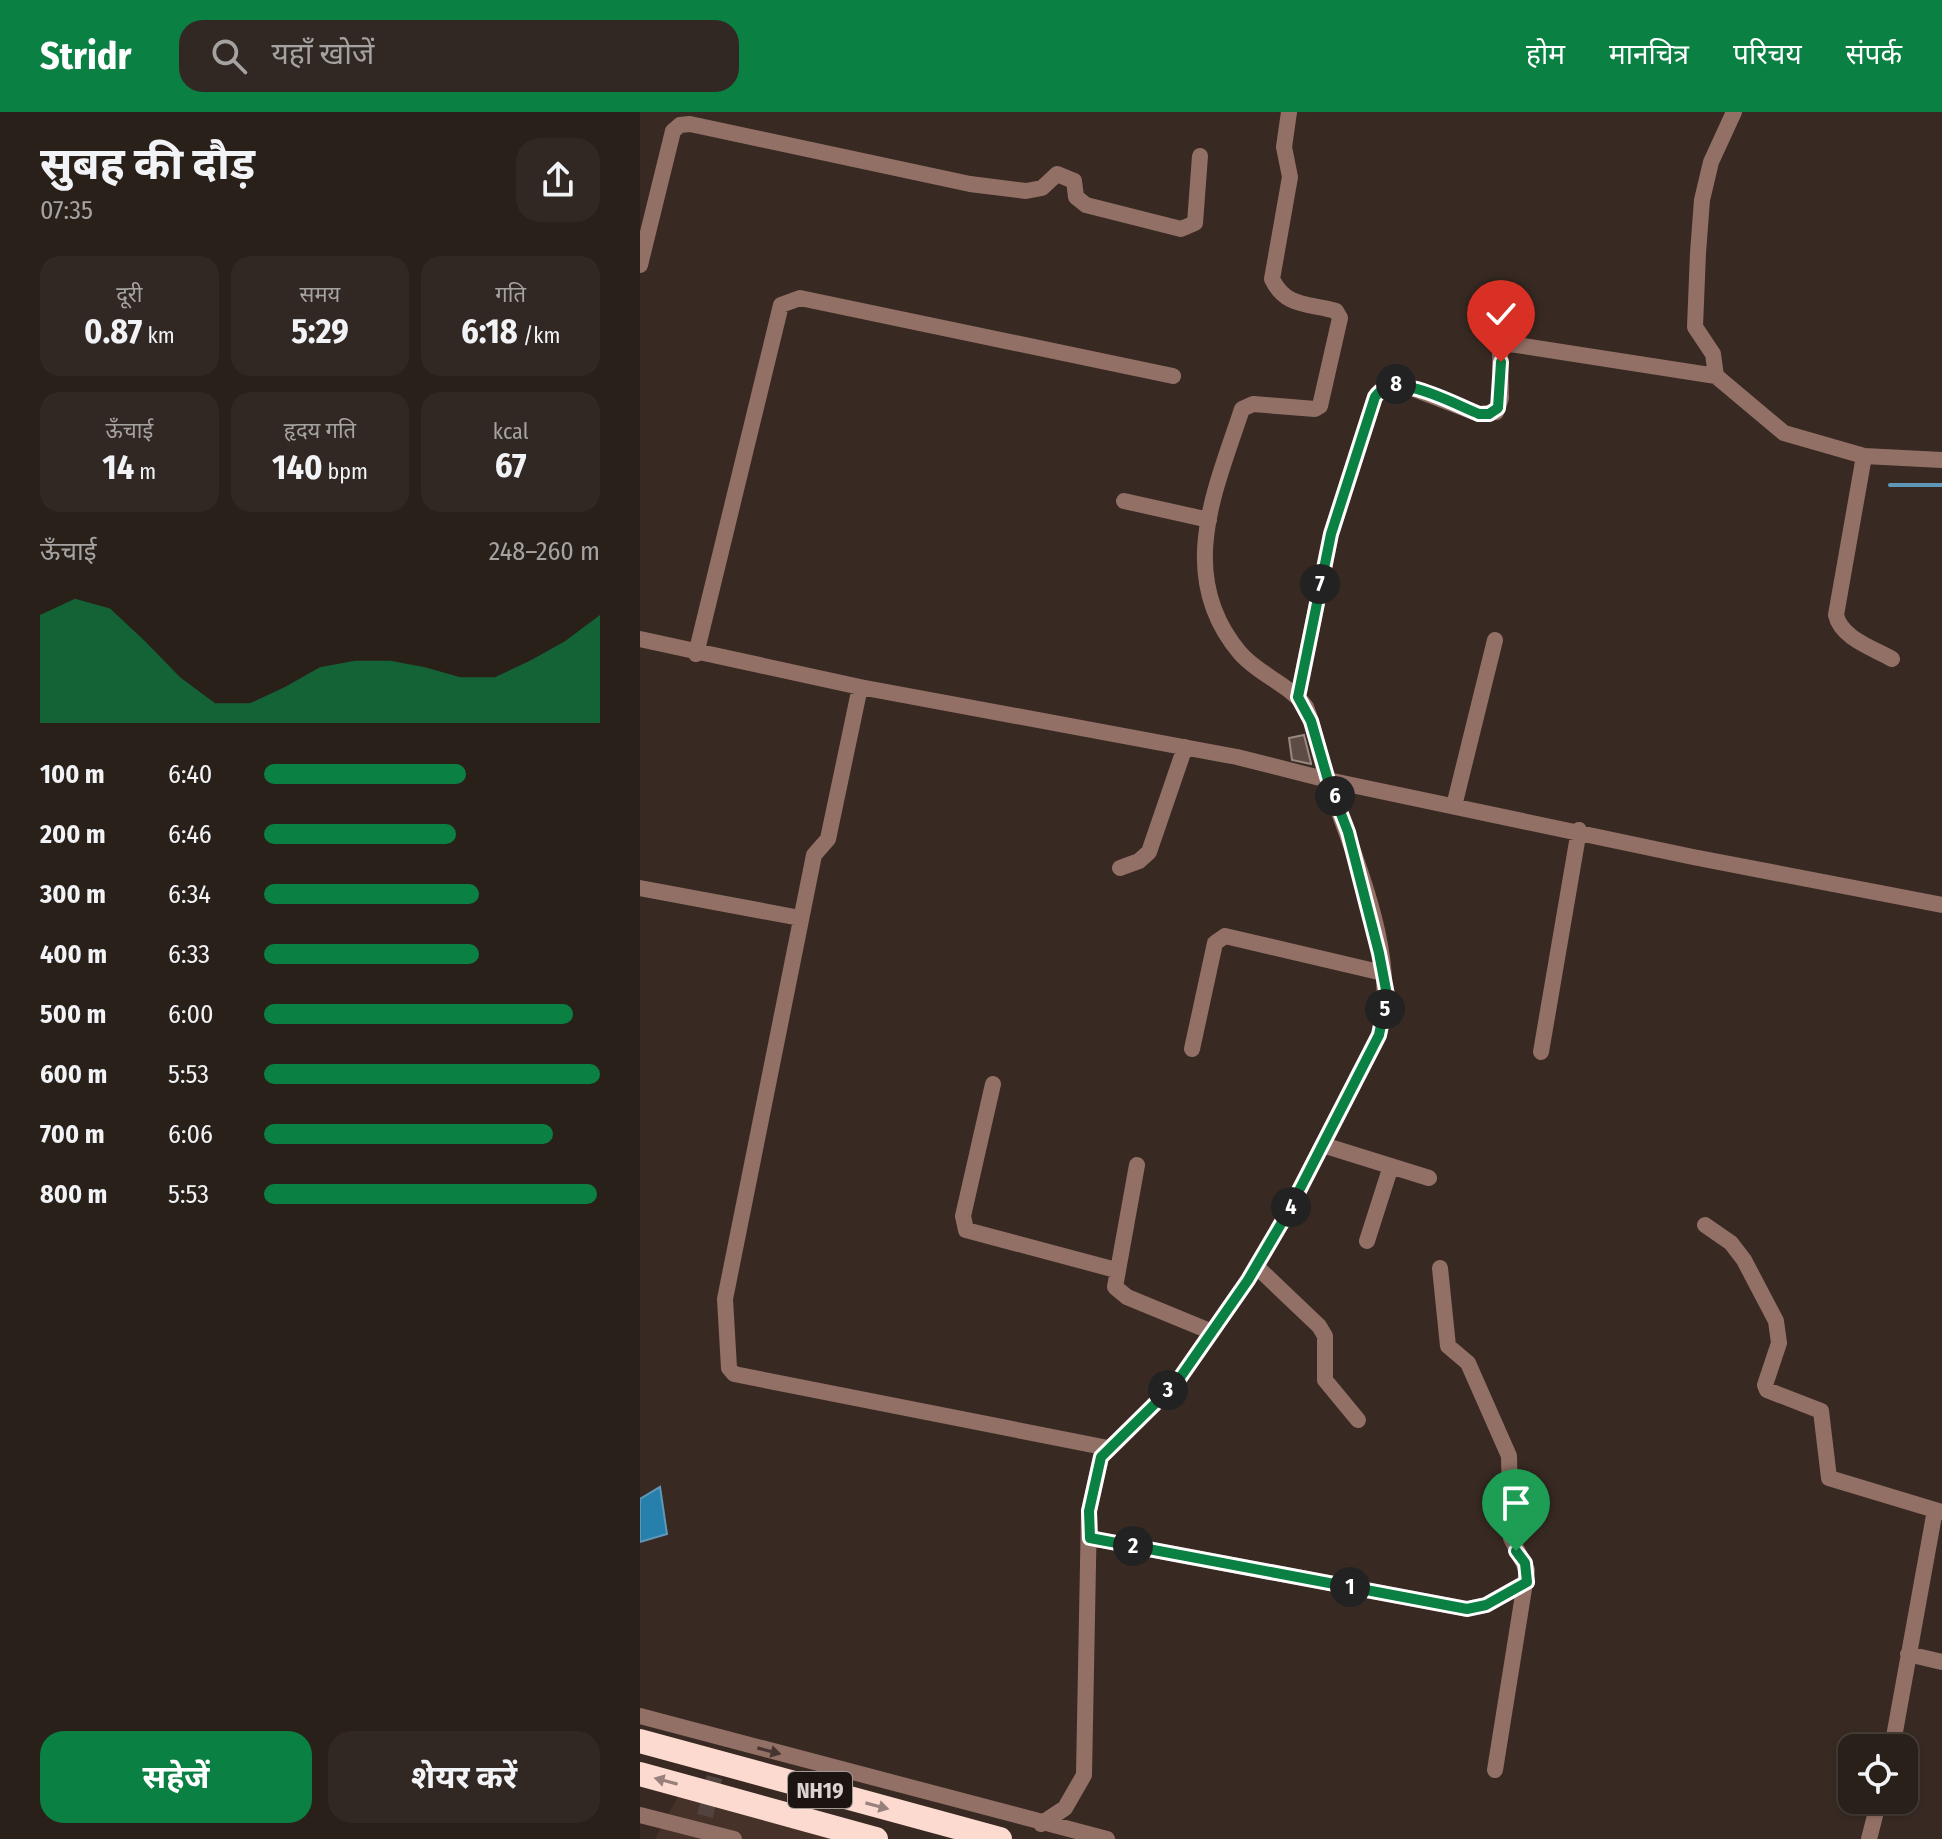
<!DOCTYPE html>
<html lang="hi">
<head>
<meta charset="utf-8">
<style>
  :root { --surface:#2a201a; --page:#322823; --text:#f1f3f6; --muted:#a5a3a2; --line:#463e39; --accent:#0b8043 }
  body { margin:0; font-family:"Fira Sans Condensed","Noto Sans Devanagari",sans-serif; background:var(--page); color:var(--text); height:100vh; display:flex; flex-direction:column; font-size:30px; white-space:nowrap }
  * { box-sizing:border-box; margin:0 }
  p { font-size:26px; color:var(--muted) }
  .icon { flex:none; width:44px; height:44px; fill:none; stroke:currentColor; stroke-width:2; stroke-linecap:round; stroke-linejoin:round }
  .map { position:relative; flex:1; overflow:hidden }
  .details { display:flex; flex-direction:column; background:var(--surface); width:640px }
  .details>* { flex:none }
  .controls { position:absolute; left:1198px; top:1622px; display:grid; gap:16px }
  .controls a { display:grid; place-items:center; width:80px; height:80px; border-radius:16px; background:var(--surface); box-shadow:0 2px 6px #0004,0 0 0 2px var(--line); font-size:40px }
  .pin { position:absolute; display:grid; place-items:center; width:68px; height:68px; color:#fff; margin:-82px -34px; border-radius:50% 50% 50% 0; rotate:-45deg; box-shadow:0 0 8px #0007 }
  .pin .icon { rotate:45deg }
  .km { position:absolute; width:40px; height:40px; margin:-20px; border-radius:50%; background:#222; color:#fff; font-size:22px; line-height:40px; text-align:center }
  .round { display:grid; place-items:center; flex:none; width:84px; height:84px; border-radius:24px; background:var(--page) }
  .overview { display:flex; align-items:center; justify-content:space-between; height:136px; padding:0 40px }
  h1 { font-size:44px; font-weight:700; line-height:60px }
  .figures { display:grid; grid-template-columns:repeat(3,1fr); gap:12px; height:136px; padding:8px 40px }
  .figures div { display:grid; align-content:center; border-radius:20px; background:var(--page); text-align:center }
  .figures b { font-size:34px; font-weight:700 }
  .figures small { font-size:22px; font-weight:400 }
  .figures p { font-size:22px }
  .chart { height:224px; padding:16px 40px }
  .chart p { display:flex; justify-content:space-between }
  .chart svg { width:100%; height:144px; margin-top:8px; fill:var(--accent); opacity:.7 }
  .cta { display:flex; gap:16px; margin-top:auto; padding:16px 40px }
  .cta a { flex:1; height:92px; border-radius:24px; background:var(--accent); color:#fff; font-size:32px; font-weight:700; line-height:92px; text-align:center }
  .cta a+a { background:var(--page); color:var(--text) }
  ul { padding:0 40px; list-style:none; font-size:26px }
  li { display:grid; grid-template-columns:128px 96px 1fr; align-items:center; height:60px }
  li i { height:20px; border-radius:10px; background:var(--accent) }
  header { display:flex; align-items:center; gap:48px; box-sizing:border-box; height:112px; padding:0 40px; background:var(--accent); color:#fff }
  header strong { font-size:38px }
  nav { display:flex; gap:44px; margin-inline-start:auto; font-size:28px }
  .search { width:560px; height:72px; background:var(--page); display:flex; align-items:center; gap:20px; box-sizing:border-box; padding:0 28px; border-radius:24px; color:var(--muted); font-size:30px }
  main { display:flex; flex:1; min-height:0 }
  .map>svg:first-child { display:block }
</style>
</head>
<body>
<header>
<strong>Stridr</strong>
<div class="search"><svg class="icon" aria-label="search" viewBox="0 0 24 24"><circle cx="10" cy="10" r="6"/><path d="M15 15l6 6"/></svg>यहाँ खोजें</div>
<nav><a>होम</a><a>मानचित्र</a><a>परिचय</a><a>संपर्क</a></nav>
</header>
<main>
<section class="details">
<div class="overview"><div><h1>सुबह की दौड़</h1><p>07:35</p></div><a class="round"><svg class="icon" aria-label="share" viewBox="0 0 24 24"><path d="M12 15V3M7 8l5-5 5 5M5 13v7h14v-7"/></svg></a></div>
<div class="figures">
<div><p>दूरी</p><b>0.87<small> km</small></b></div>
<div><p>समय</p><b>5:29</b></div>
<div><p>गति</p><b>6:18<small> /km</small></b></div>
</div>
<div class="figures">
<div><p>ऊँचाई</p><b>14<small> m</small></b></div>
<div><p>हृदय गति</p><b>140<small> bpm</small></b></div>
<div><p>kcal</p><b>67</b></div>
</div>
<div class="chart"><p><span>ऊँचाई</span>248–260 m</p>
<svg viewBox="0 0 160 44" preserveAspectRatio="none"><path d="M0 44V11L10 6L20 9L30 19L40 30L50 38L60 38L70 33L80 27L90 25L100 25L110 27L120 30L130 30L140 25L150 19L160 11V44z"/></svg>
</div>
<ul>
<li><b>100 m</b>6:40<i style="width:60%"></i></li>
<li><b>200 m</b>6:46<i style="width:57%"></i></li>
<li><b>300 m</b>6:34<i style="width:64%"></i></li>
<li><b>400 m</b>6:33<i style="width:64%"></i></li>
<li><b>500 m</b>6:00<i style="width:92%"></i></li>
<li><b>600 m</b>5:53<i style="width:100%"></i></li>
<li><b>700 m</b>6:06<i style="width:86%"></i></li>
<li><b>800 m</b>5:53<i style="width:99%"></i></li>
</ul>
<div class="cta"><a>सहेजें</a><a>शेयर करें</a></div>
</section>
<div class="map">
<svg width="1302" height="1727" viewBox="0 0 1302 1727">
  <rect width="100%" height="100%" fill="#382a23"/>
  <path fill="#473229" d="M40,1681L203,1727H15Z"/>
  <path fill="#277fab" stroke="#5e98b6" stroke-width="2" d="M20,1375L27,1422L0,1430V1387Z"/>
  <g fill="none" stroke-linecap="round" stroke-linejoin="round">
    <path stroke="#5e98b6" stroke-width="4" d="M1250,373H1302"/>
  </g>
  <path fill="#5d4c46" stroke="#9a8880" stroke-width="2" d="M664,623L671,651V652L652,648L649,626Z"/>
  <g fill="none" stroke-linecap="round" stroke-linejoin="round">
    <path stroke="#51433d" stroke-width="16" stroke-dasharray="16 8" stroke-linecap="butt" d="M65,1704L80,1643"/>
    <path stroke="#937066" stroke-width="16" d="M0,153L33,19L40,13L50,12L330,72L386,79L402,76L417,62L434,69L436,85L446,93L541,117L555,111L560,44
      M1076,264L1073,242L1055,215L1058,141L1062,88L1071,50L1094,0
      M1224,344L1196,503C1201,526 1233,536 1252,547
      M484,389L569,408
      M0,527L220,575L597,645L688,668L1053,745L1302,793
      M56,542L141,193L160,186L533,264
      M220,575L188,727L174,743L85,1187L89,1256L94,1262L468,1336
      M658,585L691,422L735,285C741,276 749,272 761,272L839,302L856,300L861,286L860,239L867,232L877,233L1076,264L1144,321L1224,344L1302,348
      M814,694L855,528
      M480,756L499,749L509,740L545,635
      M0,776L160,806
      M552,937L575,831L585,824L743,861
      M901,940L939,718
      M353,972L323,1104L326,1118L476,1158
      M683,1033L789,1066
      M497,1053L475,1175L487,1185L572,1220
      M1065,1113L1091,1131L1104,1148L1136,1209L1139,1231L1125,1273L1127,1278L1181,1299L1189,1366L1302,1400
      M727,1129L751,1054
      M616,1154L679,1214L685,1224V1268L718,1308
      M800,1156L808,1234L828,1251L869,1344L871,1426L887,1458L855,1658
      M450,1426L827,1497L846,1493L887,1470
      M1268,1542L1302,1550
      M0,1604L467,1727
      M1252,1636L1295,1398
      M0,1703L94,1727
      M401,1712L425,1696L444,1663L449,1399L461,1345L537,1270L608,1168L648,1100L739,923C761,843 712,742 687,666C679,642 675,618 666,595C649,572 619,563 600,541C535,464 575,379 602,297L613,292L675,297L680,294L700,206L696,199C669,191 646,196 632,167L650,65L644,35L649,0
      M1229,1727L1239,1688"/>
    <path stroke="#fddad0" stroke-width="24" d="M0,1629L360,1727
      M0,1662L236,1727"/>
  </g>
  <defs><path id="oneway-solid" d="M-6-.8H1V-3.2L6.5 0L1 3.2V.8H-6Z" transform="scale(2)"/></defs>
  <use fill="#45342f" href="#oneway-solid" transform="translate(129 1639) rotate(15)"/>
  <g fill="#97817a">
    <use href="#oneway-solid" transform="translate(26 1669) rotate(-165)"/>
    <use href="#oneway-solid" transform="translate(237 1694) rotate(15)"/>
  </g>
  <g fill="none" stroke-linecap="round" stroke-linejoin="round">
    <g stroke="#fff" stroke-width="16">
      <path id="route" d="M861,250L858,296L849,302H839C813,292 754,257 735,285L691,422L658,585L671,609L688,668L708,720L739,841L747,883L739,923L648,1100L608,1168L537,1270L461,1345L449,1399L450,1426L827,1497L846,1493L887,1470L885,1451L876,1439"/>
    </g>
    <use href="#route" stroke="#0b8043" stroke-width="10"/>
  </g>
  <g text-anchor="middle" stroke-width="6" stroke-linejoin="round" paint-order="stroke">
    <rect fill="#1b1411" stroke="#a39a96" stroke-width="2" x="148" y="1660" width="64" height="36" rx="6"/>
    <g font-size="22" font-weight="bold" fill="#ddd3cf">
      <text x="180" y="1686">NH19</text>
    </g>
  </g>
</svg>
<div class="controls">
<a><svg class="icon" aria-label="locate" viewBox="0 0 24 24"><circle cx="12" cy="12" r="6"/><path d="M12 2v4M12 18v4M2 12h4M18 12h4"/></svg></a>
</div>
<div class="pin" style="left:876px;top:1439px;background:#1e9e55"><svg class="icon" aria-label="arrive" viewBox="0 0 24 24"><path d="M6 21V4h12l-3 4 3 4H6"/></svg></div>
<div class="pin" style="left:861px;top:250px;background:#d93025"><svg class="icon" aria-label="check" viewBox="0 0 24 24"><path d="M5 12l5 5 9-10"/></svg></div>
<b class="km" style="left:710px;top:1475px">1</b>
<b class="km" style="left:493px;top:1434px">2</b>
<b class="km" style="left:528px;top:1278px">3</b>
<b class="km" style="left:651px;top:1095px">4</b>
<b class="km" style="left:745px;top:897px">5</b>
<b class="km" style="left:695px;top:684px">6</b>
<b class="km" style="left:680px;top:472px">7</b>
<b class="km" style="left:756px;top:272px">8</b>
</div>
</main>
</body>
</html>
